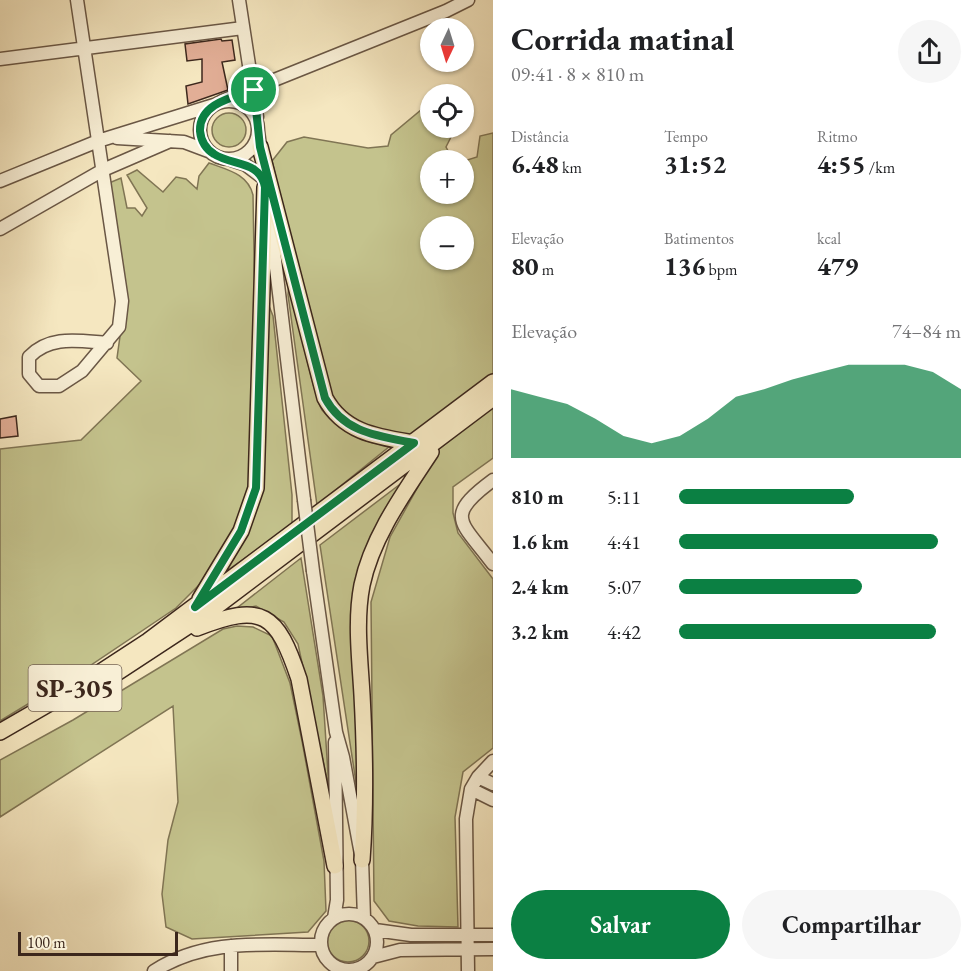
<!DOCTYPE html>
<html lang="pt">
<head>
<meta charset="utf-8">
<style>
  :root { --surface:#fff; --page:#f6f6f6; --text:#202124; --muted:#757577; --accent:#0b8043 }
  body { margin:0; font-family:"EB Garamond",serif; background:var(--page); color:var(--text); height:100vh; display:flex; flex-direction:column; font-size:22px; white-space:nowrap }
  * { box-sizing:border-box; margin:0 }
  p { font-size:20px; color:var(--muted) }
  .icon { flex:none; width:33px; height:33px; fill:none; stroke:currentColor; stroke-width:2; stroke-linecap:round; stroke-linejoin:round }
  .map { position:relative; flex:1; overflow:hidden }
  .drawer { display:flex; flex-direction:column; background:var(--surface); width:486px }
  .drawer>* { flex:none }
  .needle { width:39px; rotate:184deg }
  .controls { position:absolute; left:420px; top:18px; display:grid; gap:12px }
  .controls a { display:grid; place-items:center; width:54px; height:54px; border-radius:50%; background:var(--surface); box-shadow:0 2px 4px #0004; font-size:30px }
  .scale { position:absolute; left:18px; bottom:15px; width:160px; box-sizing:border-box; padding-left:6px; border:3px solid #3c271c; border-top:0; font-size:16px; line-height:21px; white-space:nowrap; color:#3c271c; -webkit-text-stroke:4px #f8efd6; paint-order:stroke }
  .pin { position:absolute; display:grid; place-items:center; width:51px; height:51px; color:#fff; margin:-26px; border:3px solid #fff; border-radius:50%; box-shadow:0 2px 6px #0007 }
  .round { display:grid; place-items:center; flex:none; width:63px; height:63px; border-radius:32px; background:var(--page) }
  .overview { display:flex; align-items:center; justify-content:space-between; height:102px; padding:0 18px }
  h1 { font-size:33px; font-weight:700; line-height:45px }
  .figures { display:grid; grid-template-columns:repeat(3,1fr); gap:9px; height:102px; padding:6px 18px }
  .figures div { display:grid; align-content:center }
  .figures b { font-size:26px; font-weight:700 }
  .figures small { font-size:16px; font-weight:400 }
  .figures p { font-size:16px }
  .chart { height:168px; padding:12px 18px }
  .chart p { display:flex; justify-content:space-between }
  .chart svg { width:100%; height:108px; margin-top:6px; fill:var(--accent); opacity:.7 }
  .cta { display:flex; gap:12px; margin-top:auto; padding:12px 18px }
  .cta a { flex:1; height:69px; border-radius:36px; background:var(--accent); color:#fff; font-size:24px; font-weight:700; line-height:69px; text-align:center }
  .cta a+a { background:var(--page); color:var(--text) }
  ul { padding:0 18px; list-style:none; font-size:20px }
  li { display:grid; grid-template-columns:96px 72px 1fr; align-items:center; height:45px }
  li i { height:15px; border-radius:8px; background:var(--accent) }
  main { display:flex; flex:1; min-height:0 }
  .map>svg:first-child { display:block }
</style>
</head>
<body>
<main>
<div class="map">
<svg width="493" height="971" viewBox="0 0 493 971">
  <rect width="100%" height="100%" fill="#f5e7c0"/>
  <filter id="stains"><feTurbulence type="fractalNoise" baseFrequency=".00333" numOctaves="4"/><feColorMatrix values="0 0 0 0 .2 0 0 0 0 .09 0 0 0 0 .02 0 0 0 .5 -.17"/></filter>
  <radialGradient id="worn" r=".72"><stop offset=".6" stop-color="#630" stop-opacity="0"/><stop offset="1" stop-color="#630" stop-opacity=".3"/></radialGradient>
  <path fill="#c4c38d" stroke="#807554" stroke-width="1.5" fill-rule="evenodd" d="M427,105L430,112V128H451L453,133L446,147L453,160H430V194H464V161L477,157L480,136L493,133V373L411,437C378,429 347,426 328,394L272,161L287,142L304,137L368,148L388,146L391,135ZM430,226H464V260H430Z
    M212 130a17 17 0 1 1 34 0a17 17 0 1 1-34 0Z
    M209,163C228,170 248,174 253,195L255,312L252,472L246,505L231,537L209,575L176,608L79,673L0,721V449L81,440L141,381L117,358L126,293L109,183L121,178L127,208H135L142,216L147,208L127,175L137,170L163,192L176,177L186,179L197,189L199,176Z
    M289,281C294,301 314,400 322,410C339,431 364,443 390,446L317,505L288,295Z
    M267,301L273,316L292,495V525L221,575L250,524Z
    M493,407V458L453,487V513L458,533L493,579V748L463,772L455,817L458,927L418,926L389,921L374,901L371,602L390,537L439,449Z
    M403,482L357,580L360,809L320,545Z
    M301,558L323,696L329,789L298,644L284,622L256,606L233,611Z
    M237,626L253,627L272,636L290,683L302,741L324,861L326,911L308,932L192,939L166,927L162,894L168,840L178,802L173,706L0,817V760L73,720L223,629Z
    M327 941a21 21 0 1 1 42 0a21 21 0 1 1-42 0Z"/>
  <path fill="#e2ae96" stroke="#3c271c" stroke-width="1.5" d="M221,39L222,41L232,40L235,60L222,62L228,90L188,104L186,86L202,82V59L187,61L185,44Z
    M16,416L18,436L0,438V419Z"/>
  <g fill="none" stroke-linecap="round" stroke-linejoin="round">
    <g stroke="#6a5745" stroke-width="15">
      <path id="minor" d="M77,0L122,301L119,327L82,371L59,386H39L29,374V357C50,335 78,341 107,343
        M239,0L257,117
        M0,59L243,28
        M222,101L446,11L468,0
        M200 130a29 29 0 1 1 58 0a29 29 0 1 1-58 0Z
        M258,131L261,154
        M117,138L184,142L208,151
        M231,160L246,165L263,178
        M0,181L98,141L214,105
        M269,210L304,500
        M0,229L103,170L170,141
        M493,480C443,517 461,521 493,564
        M313,571L336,732L343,757L362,860L364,918
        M478,777L493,784
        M471,789L493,800
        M321 942a28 28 0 1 1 56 0a28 28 0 1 1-56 0Z
        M334,918L337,900L335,742
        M375,930L411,935H493
        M231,946V971
        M373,957L400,950L493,949
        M154,971C206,938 262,945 321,945
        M468,971L466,819L471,789L478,777L493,761"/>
    </g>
    <g stroke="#3c271c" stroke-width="18">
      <path id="major" d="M260,147L325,398C344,433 378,437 414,443
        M200,599L241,531L256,488L265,187
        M197,628C263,602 277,613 299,679L335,866
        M83,695L205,615L493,398
        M0,732L76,688L148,641L493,382
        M362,860C366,805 365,750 362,695C360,659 355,621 362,585C372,537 404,493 431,452"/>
    </g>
    <use href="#minor" stroke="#f8efd6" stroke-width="12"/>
    <use href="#major" stroke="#f5e7c0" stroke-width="15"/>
    <g stroke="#6a5745" stroke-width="15" stroke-linecap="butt">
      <path id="minor-bridge" d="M304,500L313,571"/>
    </g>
    <use href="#minor-bridge" stroke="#f8efd6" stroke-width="12"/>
  </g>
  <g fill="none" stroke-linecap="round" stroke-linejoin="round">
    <g stroke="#fff" stroke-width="12">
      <path id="route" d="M254,90L260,147L325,398C344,433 378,436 414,443L195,607L241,531L256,488L265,187C260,160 232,166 214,154C206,149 201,141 200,131C199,103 234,97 254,90Z"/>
    </g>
    <use href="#route" stroke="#0b8043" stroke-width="8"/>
  </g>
  <g text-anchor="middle" stroke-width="5" stroke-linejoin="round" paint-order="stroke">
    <rect fill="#f8efd6" stroke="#746354" stroke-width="1.5" x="28.5" y="665" width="93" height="46" rx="4.5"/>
    <g font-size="26" font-weight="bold" fill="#3c271c">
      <text x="75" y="697">SP-305</text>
    </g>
  </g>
  <rect width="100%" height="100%" filter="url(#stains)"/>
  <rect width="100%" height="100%" fill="url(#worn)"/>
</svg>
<div class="controls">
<a><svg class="needle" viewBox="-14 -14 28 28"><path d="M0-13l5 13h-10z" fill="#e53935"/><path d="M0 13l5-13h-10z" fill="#757577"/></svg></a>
<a><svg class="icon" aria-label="locate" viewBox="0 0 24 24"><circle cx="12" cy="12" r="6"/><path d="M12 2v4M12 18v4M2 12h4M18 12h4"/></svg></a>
<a>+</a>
<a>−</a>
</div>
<div class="scale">100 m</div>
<div class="pin" style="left:254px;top:90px;background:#1e9e55"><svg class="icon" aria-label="arrive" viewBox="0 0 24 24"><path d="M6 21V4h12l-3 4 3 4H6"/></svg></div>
</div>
<section class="drawer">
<div class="overview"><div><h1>Corrida matinal</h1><p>09:41 · 8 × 810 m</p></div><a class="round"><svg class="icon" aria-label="share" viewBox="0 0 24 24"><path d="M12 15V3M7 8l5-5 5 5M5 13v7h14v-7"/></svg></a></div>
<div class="figures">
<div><p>Distância</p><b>6.48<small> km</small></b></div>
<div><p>Tempo</p><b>31:52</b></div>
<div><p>Ritmo</p><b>4:55<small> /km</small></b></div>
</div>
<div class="figures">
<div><p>Elevação</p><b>80<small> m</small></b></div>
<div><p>Batimentos</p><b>136<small> bpm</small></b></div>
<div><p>kcal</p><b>479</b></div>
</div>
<div class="chart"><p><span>Elevação</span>74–84 m</p>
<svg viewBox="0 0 160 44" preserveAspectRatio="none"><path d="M0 44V16L10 19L20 22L30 28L40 35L50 38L60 35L70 28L80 19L90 16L100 12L110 9L120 6L130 6L140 6L150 9L160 16V44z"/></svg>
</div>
<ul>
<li><b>810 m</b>5:11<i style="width:62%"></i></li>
<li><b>1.6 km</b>4:41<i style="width:92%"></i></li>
<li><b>2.4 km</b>5:07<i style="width:65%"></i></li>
<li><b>3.2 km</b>4:42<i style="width:91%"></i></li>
</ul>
<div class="cta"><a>Salvar</a><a>Compartilhar</a></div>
</section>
</main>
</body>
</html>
